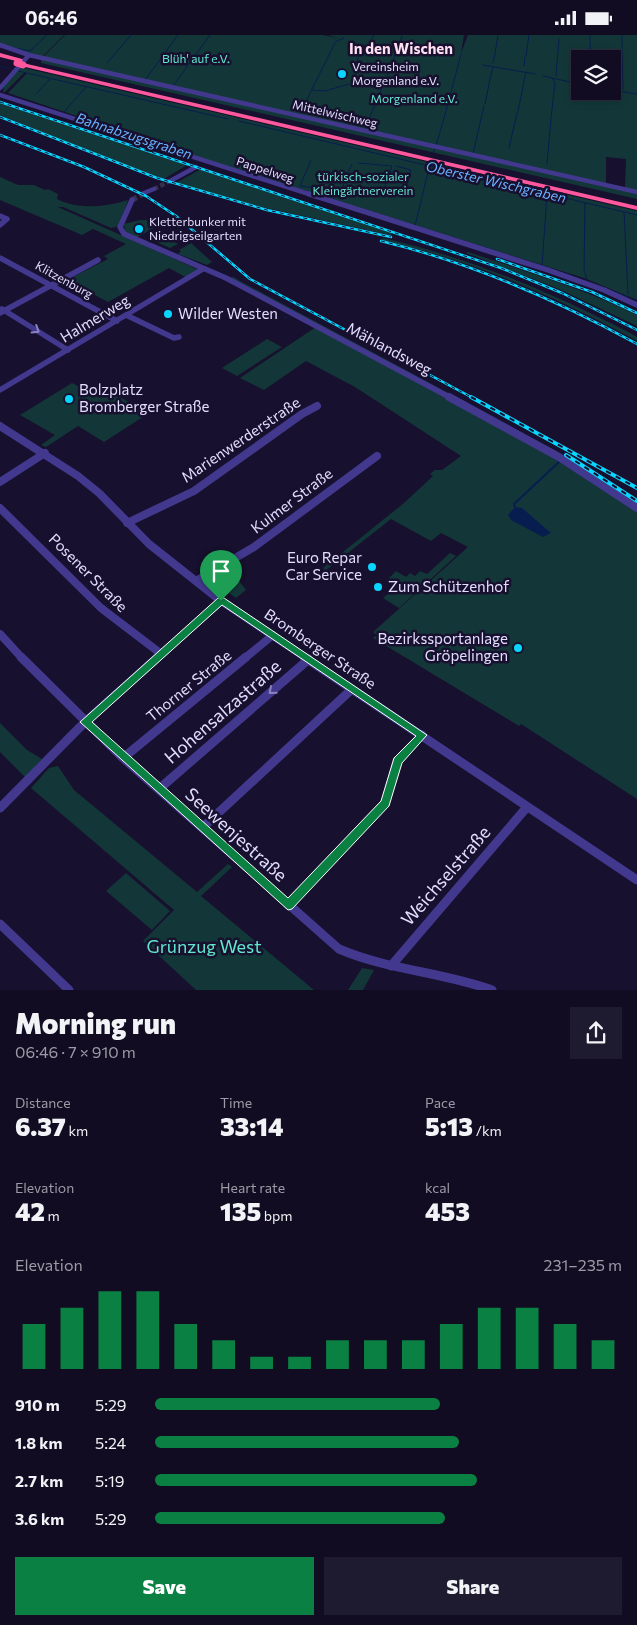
<!DOCTYPE html>
<html lang="en">
<head>
<meta charset="utf-8">
<style>
  :root { --surface:#110c22; --page:#1e1a2f; --text:#f1f3f6; --muted:#9c9ba5; --line:#302c40; --accent:#0b8043 }
  body { margin:0; font-family:Commissioner,sans-serif; background:var(--page); color:var(--text); height:100vh; display:flex; flex-direction:column; font-size:19px; white-space:nowrap }
  * { box-sizing:border-box; margin:0 }
  p { font-size:16px; color:var(--muted) }
  .icon { flex:none; width:28px; height:28px; fill:none; stroke:currentColor; stroke-width:2; stroke-linecap:round; stroke-linejoin:round }
  .map { position:relative; height:955px; overflow:hidden }
  .panel { display:flex; flex-direction:column; background:var(--surface); flex:1 }
  .panel>* { flex:none }
  .controls { position:absolute; left:571px; top:15px; display:grid; gap:10px }
  .controls a { display:grid; place-items:center; width:50px; height:50px; border-radius:0px; background:var(--surface); box-shadow:0 2px 8px #0003,0 0 0 1px var(--line); font-size:25px }
  .pin { position:absolute; display:grid; place-items:center; width:42px; height:42px; color:#fff; margin:-51px -21px; border-radius:50% 50% 50% 0; rotate:-45deg; box-shadow:0 0 5px #0007 }
  .pin .icon { rotate:45deg }
  .round { display:grid; place-items:center; flex:none; width:52px; height:52px; border-radius:0px; background:var(--page) }
  .headline { display:flex; align-items:center; justify-content:space-between; height:85px; padding:0 15px }
  h1 { font-size:28px; font-weight:800; line-height:38px }
  .stats { display:grid; grid-template-columns:repeat(3,1fr); gap:8px; height:85px; padding:5px 15px }
  .stats div { display:grid; align-content:center }
  .stats b { font-size:25px; font-weight:800 }
  .stats small { font-size:14px; font-weight:400 }
  .stats p { font-size:14px }
  .chart { height:140px; padding:10px 15px }
  .chart p { display:flex; justify-content:space-between }
  .chart svg { width:100%; height:90px; margin-top:5px; stroke:var(--accent); stroke-width:6 }
  .action { display:flex; gap:10px; margin-top:auto; padding:10px 15px }
  .action a { flex:1; height:58px; border-radius:0px; background:var(--accent); color:#fff; font-size:20px; font-weight:800; line-height:58px; text-align:center }
  .action a+a { background:var(--page); color:var(--text) }
  ul { padding:0 15px; list-style:none; font-size:16px }
  li { display:grid; grid-template-columns:80px 60px 1fr; align-items:center; height:38px }
  li i { height:12px; border-radius:6px; background:var(--accent) }
  .status { display:flex; justify-content:space-between; align-items:center; height:35px; padding:0 25px; background:var(--surface); direction:ltr }
  .status svg { height:14px; fill:currentColor }
  .map>svg:first-child { display:block }
</style>
</head>
<body>
<div class="status"><b>06:46</b><svg viewBox="0 0 49 12"><path d="M0 12V9h3v3zM5 12V6h3v6zM10 12V3h3v9zM15 12V0h3v12zM26 1h20v11H26zM47 4h2v5h-2z"/></svg></div>
<div class="map">
<svg width="637" height="955" viewBox="0 0 637 955">
  <rect width="100%" height="100%" fill="#17102e"/>
  <path fill="#133738" fill-rule="evenodd" d="M0,0H64L42,22L0,9Z
    M65,0H323L338,3L328,0H464L461,18L468,0H637V156L625,153L626,124L606,122V149L43,22ZM580,24H612V56H580Z
    M41,24L637,159V164L41,28Z
    M20,32L637,176V265L584,243L211,126L8,58L27,38H24L5,57H3L4,51Z
    M0,68L187,130L164,144L109,125L0,80Z
    M201,134L367,189L393,198L390,200L253,170L176,148Z
    M0,142L18,150H34L45,155L48,154L58,159L57,164C77,175 107,172 128,165L119,191L111,193L63,172H58L199,235L187,243L169,233L108,267L67,245L108,224L104,221L126,209L93,194L82,200L0,165Z
    M140,185H147V188L157,191L136,203L125,197L124,189Z
    M163,198L178,209L170,213L147,203Z
    M383,203C470,223 551,257 630,298L637,302V306C556,261 471,225 381,205Z
    M191,208L212,227L207,230L178,219L181,216L179,215Z
    M468,217C525,236 582,253 637,280V291L559,254L466,218Z
    M234,242L238,245L556,416L554,418L229,243Z
    M316,292L560,426L637,477V764L521,689L519,691L373,603L377,600L373,597L468,512L441,498L431,506L391,484L325,536L323,533L404,468L433,441L430,439L435,435H442L461,421L355,352L306,326L264,355L240,343Z
    M267,304L282,312L237,341L222,333Z
    M72,348L99,362L109,356L149,378L104,407L78,391L46,412L41,410L55,400L20,380Z
    M450,518L456,521L399,573L383,563L398,550L388,544L396,536L406,542L410,538L415,541L420,536L427,539Z
    M229,532L246,555L236,563L211,546L212,542Z
    M0,688L27,715L42,724L25,742L0,717Z
    M58,731L74,755L197,857L228,829L232,832L201,861L314,955H196L143,906L174,875L31,753L49,733Z
    M126,838L170,876L152,895L106,856Z
    M362,933L374,935L363,955H348Z"/>
  <path fill="#081d4f" d="M515,472L522,473L551,498L543,502L511,485L508,480Z"/>
  <g fill="none" stroke-linecap="round" stroke-linejoin="round">
    <path stroke="#081d4f" stroke-width="1" d="M590,0V5
      M622,0V12
      M590,6L591,24
      M335,7L344,3
      M370,8L374,0
      M399,11L402,1
      M16,13L30,16L47,0
      M622,14L623,54
      M495,19L498,0
      M526,21L529,0
      M107,28L131,0
      M493,28L495,19
      M483,30L535,39
      M0,31L10,34
      M524,31L525,22
      M354,33L364,9
      M18,36L228,84
      M543,41L570,47
      M556,41L559,4
      M145,45L178,0
      M489,48L493,32
      M576,48L580,49
      M384,49L398,12
      M173,51L210,0
      M523,51L526,37
      M312,55L325,56L349,49
      M612,55L637,59
      M36,59L50,44
      M10,61L16,63
      M450,61L461,19
      M485,69L489,49
      M518,76L523,52
      M63,78L86,52
      M299,80L335,8
      M551,83L555,48L552,43
      M239,86L637,180
      M365,94L383,50
      M436,111L450,62
      M509,113L517,78
      M433,118L435,113
      M473,119L484,71
      M311,125L300,151L341,156L346,143
      M547,129L551,84
      M396,131L411,135L404,161
      M347,140L352,129
      M346,156L382,159L392,131L358,128
      M585,168L584,235L587,245
      M624,177L628,259
      M415,191L430,129
      M542,231L547,159
      M564,238L628,262
      M632,264L637,267
      M284,282L289,283"/>
    <path stroke="#081d4f" stroke-width="2" d="M515,472L514,469L560,426"/>
    <path stroke="#362f4d" stroke-width="4.5" stroke-dasharray="4.5 2.5" stroke-linecap="butt" d="M154,154L170,146
      M141,160L144,158"/>
    <path stroke="#362f4d" stroke-width="5.5" stroke-dasharray="5.5 3" stroke-linecap="butt" d="M132,165L143,159"/>
    <path stroke="#42398f" stroke-width="4.5" d="M0,10L29,20L637,157
      M0,53L29,20
      M0,60L312,160
      M170,146L196,132
      M144,158L154,154"/>
    <path stroke="#42398f" stroke-width="5.5" d="M309,159L548,235L604,255L637,270
      M132,165L120,192L124,199L226,243L451,363
      M0,181L7,184L0,190
      M0,223L117,286
      M2,274L68,315
      M0,278L98,225
      M126,280L174,303L179,302
      M0,355L203,234"/>
    <path stroke="#42398f" stroke-width="8" d="M449,362L559,422L637,473
      M0,391L78,441L99,458L149,509L221,566L306,623
      M0,447L45,418
      M0,473L101,573L160,618
      M127,488L194,456L302,379L317,371
      M196,546L254,512L377,421
      M0,599L22,623
      M157,623L221,566
      M245,623L273,600"/>
    <path stroke="#42398f" stroke-width="9" d="M21,622L123,723L339,914C388,935 442,937 492,955
      M304,622L637,845
      M123,723L246,622
      M159,754L309,624
      M0,773L85,687L158,622
      M202,793L352,654
      M288,870L385,768L397,726L422,700
      M0,889L69,955
      M391,931L527,772"/>
    <path fill="#ff589d" fill-rule="evenodd" d="M0,18L22,24L23,25L20,27L0,22Z
      M23,28L637,171V175L21,31L20,30Z"/>
    <g stroke="#09d6ff" stroke-width="2.5">
      <path id="rail-far1" d="M0,67L501,233L562,258L637,295
        M0,82L157,143L267,175L391,202
        M0,100L84,132L146,161L176,181L250,244L473,363
        M381,206C472,228 555,264 637,309
        M497,224L592,257L637,278"/>
    </g>
    <g stroke="#09d6ff" stroke-width="4">
      <path id="rail" d="M471,362L637,453
        M566,420L637,466"/>
    </g>
    <use href="#rail-far1" stroke="#17102e" stroke-width="1" stroke-dasharray="4" stroke-linecap="butt"/>
    <use href="#rail" stroke="#17102e" stroke-width="2" stroke-dasharray="5.5" stroke-linecap="butt"/>
    <path stroke="#ff589d" stroke-width="7" d="M17,28L23,30"/>
  </g>
  <defs><path id="oneway-chevron" d="M-2-3.5L2.5 0L-2 3.5" fill="none" stroke-width="1.6" stroke-linecap="round" stroke-linejoin="round" transform="scale(1.25)"/></defs>
  <g stroke="#8a83c1">
    <use href="#oneway-chevron" transform="translate(36 295) rotate(32)"/>
    <use href="#oneway-chevron" transform="translate(272 656) rotate(139)"/>
  </g>
  <path fill="#0b8043" stroke="#fff" fill-rule="evenodd" d="M218,563H224L427,700L402,728L389,771L292,874L288,875L80,687ZM222,570L416,701L394,723L381,766L288,863L92,687Z"/>
  <g fill="#09d6ff" stroke="#17102e" stroke-width="2">
    <circle cx="342" cy="39" r="5"/>
    <circle cx="139" cy="194" r="5"/>
    <circle cx="168" cy="279" r="5"/>
    <circle cx="69" cy="364" r="5"/>
    <circle cx="372" cy="532" r="5"/>
    <circle cx="378" cy="552" r="5"/>
    <circle cx="518" cy="613" r="5"/>
  </g>
  <g text-anchor="middle" stroke-width="5" stroke-linejoin="round" paint-order="stroke">
    <g font-size="12" fill="#61e7ce" stroke="#17102e">
      <text x="196" y="28">Blüh' auf e.V.</text>
      <text x="414" y="68">Morgenland e.V.</text>
      <text x="363" y="146">türkisch-sozialer<tspan x="363" dy="14">Kleingärtnerverein</tspan></text>
    </g>
    <g font-size="12" fill="#e3ddff" stroke="#17102e" text-anchor="start">
      <text x="352" y="36">Vereinsheim<tspan x="352" dy="14">Morgenland e.V.</tspan></text>
      <text x="149" y="191">Kletterbunker mit<tspan x="149" dy="14">Niedrigseilgarten</tspan></text>
    </g>
    <g font-size="12" fill="#e3ddff" stroke="#17102e">
      <text transform="translate(335 79) rotate(13)" y="4">Mittelwischweg</text>
      <text transform="translate(265 135) rotate(18)" y="4">Pappelweg</text>
      <text transform="translate(64 245) rotate(29)" y="4">Klitzenburg</text>
    </g>
    <g font-size="14" font-style="italic" fill="#6bb1ff" stroke="#17102e">
      <text transform="translate(134 101) rotate(18)" y="5">Bahnabzugsgraben</text>
      <text transform="translate(496 147) rotate(13)" y="5">Oberster Wischgraben</text>
    </g>
    <g font-size="15" font-weight="bold" fill="#ffdff1" stroke="#17102e">
      <text x="401" y="19">In den Wischen</text>
    </g>
    <g font-size="15" fill="#e3ddff" stroke="#17102e" text-anchor="start">
      <text x="178" y="284">Wilder Westen</text>
      <text x="79" y="360">Bolzplatz<tspan x="79" dy="17">Bromberger Straße</tspan></text>
      <text x="362" y="528" text-anchor="end">Euro Repar<tspan x="362" dy="17">Car Service</tspan></text>
      <text x="388" y="557">Zum Schützenhof</text>
      <text x="508" y="609" text-anchor="end">Bezirkssportanlage<tspan x="508" dy="17">Gröpelingen</tspan></text>
    </g>
    <g font-size="15" fill="#e3ddff" stroke="#17102e">
      <text transform="translate(95 284) rotate(-31)" y="5">Halmerweg</text>
      <text transform="translate(389 314) rotate(28)" y="5">Mählandsweg</text>
      <text transform="translate(241 405) rotate(-34)" y="5">Marienwerderstraße</text>
      <text transform="translate(292 466) rotate(-37)" y="5">Kulmer Straße</text>
      <text transform="translate(88 538) rotate(45)" y="5">Posener Straße</text>
      <text transform="translate(320 614) rotate(34)" y="5">Bromberger Straße</text>
      <text transform="translate(189 651) rotate(-39)" y="5">Thorner Straße</text>
    </g>
    <g font-size="18" fill="#e3ddff" stroke="#17102e">
      <text transform="translate(223 677) rotate(-41)" y="6">Hohensalzastraße</text>
      <text transform="translate(236 800) rotate(42)" y="6">Seewenjestraße</text>
      <text transform="translate(446 841) rotate(-49)" y="6">Weichselstraße</text>
    </g>
    <g font-size="18" fill="#61e7ce" stroke="#17102e">
      <text x="204" y="918">Grünzug West</text>
    </g>
  </g>
</svg>
<div class="controls">
<a><svg class="icon" aria-label="layers" viewBox="0 0 24 24"><path d="M12 4l9 5-9 5-9-5zM3 14l9 5 9-5"/></svg></a>
</div>
<div class="pin" style="left:221px;top:566px;background:#1e9e55"><svg class="icon" aria-label="arrive" viewBox="0 0 24 24"><path d="M6 21V4h12l-3 4 3 4H6"/></svg></div>
</div>
<section class="panel">
<div class="headline"><div><h1>Morning run</h1><p>06:46 · 7 × 910 m</p></div><a class="round"><svg class="icon" aria-label="share" viewBox="0 0 24 24"><path d="M12 15V3M7 8l5-5 5 5M5 13v7h14v-7"/></svg></a></div>
<div class="stats">
<div><p>Distance</p><b>6.37<small> km</small></b></div>
<div><p>Time</p><b>33:14</b></div>
<div><p>Pace</p><b>5:13<small> /km</small></b></div>
</div>
<div class="stats">
<div><p>Elevation</p><b>42<small> m</small></b></div>
<div><p>Heart rate</p><b>135<small> bpm</small></b></div>
<div><p>kcal</p><b>453</b></div>
</div>
<div class="chart"><p><span>Elevation</span>231–235 m</p>
<svg viewBox="0 0 160 44" preserveAspectRatio="none"><path d="M5 44V22M15 44V14M25 44V6M35 44V6M45 44V22M55 44V30M65 44V38M75 44V38M85 44V30M95 44V30M105 44V30M115 44V22M125 44V14M135 44V14M145 44V22M155 44V30"/></svg>
</div>
<ul>
<li><b>910 m</b>5:29<i style="width:61%"></i></li>
<li><b>1.8 km</b>5:24<i style="width:65%"></i></li>
<li><b>2.7 km</b>5:19<i style="width:69%"></i></li>
<li><b>3.6 km</b>5:29<i style="width:62%"></i></li>
</ul>
<div class="action"><a>Save</a><a>Share</a></div>
</section>
</body>
</html>
